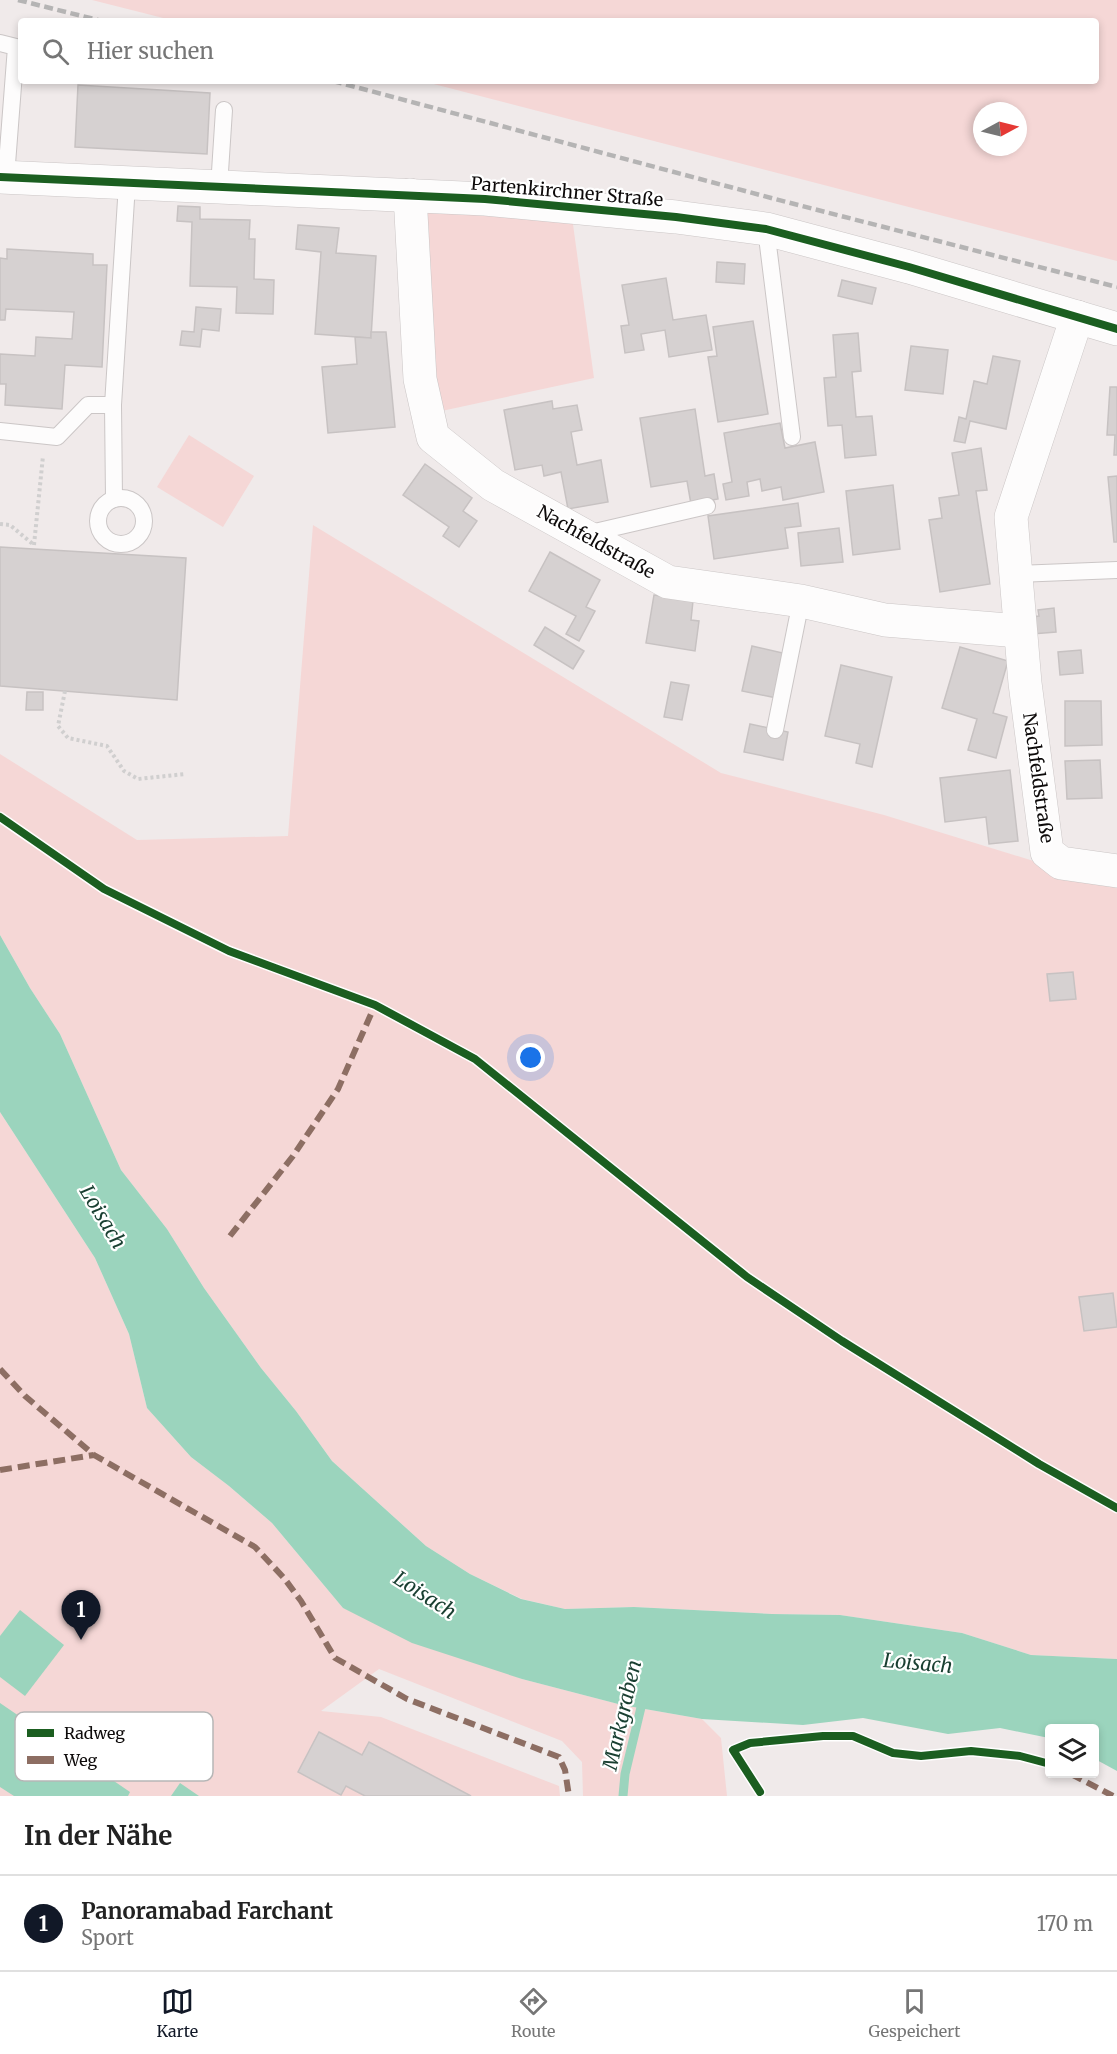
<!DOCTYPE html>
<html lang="de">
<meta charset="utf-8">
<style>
:root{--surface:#fff;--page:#f2f2f2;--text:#222;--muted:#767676;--line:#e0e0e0;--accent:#111827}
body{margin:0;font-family:Merriweather,serif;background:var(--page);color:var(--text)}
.controls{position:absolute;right:18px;bottom:18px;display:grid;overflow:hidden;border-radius:6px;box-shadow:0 3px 9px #0003}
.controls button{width:54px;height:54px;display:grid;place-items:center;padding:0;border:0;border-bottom:2px solid var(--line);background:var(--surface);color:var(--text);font:30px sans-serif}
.compass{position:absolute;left:973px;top:102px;width:54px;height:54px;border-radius:50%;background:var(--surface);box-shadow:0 3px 9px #0003;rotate:83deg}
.you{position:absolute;left:531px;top:1058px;width:21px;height:21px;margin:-15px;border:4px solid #fff;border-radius:50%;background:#1a73e8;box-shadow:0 0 0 9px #1a73e833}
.badge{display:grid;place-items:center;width:39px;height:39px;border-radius:50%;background:var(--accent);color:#fff;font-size:20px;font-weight:700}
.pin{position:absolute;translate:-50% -50px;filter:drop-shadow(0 2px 3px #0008)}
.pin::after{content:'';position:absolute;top:32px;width:21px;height:18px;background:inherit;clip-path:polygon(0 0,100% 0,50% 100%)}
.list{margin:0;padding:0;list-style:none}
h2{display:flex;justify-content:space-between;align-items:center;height:78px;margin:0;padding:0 24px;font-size:26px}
h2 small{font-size:20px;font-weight:400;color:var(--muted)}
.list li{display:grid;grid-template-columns:39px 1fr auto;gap:18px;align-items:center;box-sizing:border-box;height:96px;padding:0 24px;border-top:2px solid var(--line)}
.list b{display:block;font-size:22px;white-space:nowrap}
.list p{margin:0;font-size:20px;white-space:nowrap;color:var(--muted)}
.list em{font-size:20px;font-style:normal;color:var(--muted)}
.icon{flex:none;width:33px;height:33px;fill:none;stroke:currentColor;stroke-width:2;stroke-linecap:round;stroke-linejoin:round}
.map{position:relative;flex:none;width:1117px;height:1796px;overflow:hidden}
.search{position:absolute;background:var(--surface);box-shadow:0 3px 9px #0003;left:18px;right:18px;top:18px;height:66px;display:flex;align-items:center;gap:15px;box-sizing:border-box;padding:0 21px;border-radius:6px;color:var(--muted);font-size:22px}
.sheet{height:174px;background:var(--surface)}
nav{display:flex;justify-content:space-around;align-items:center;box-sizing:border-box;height:84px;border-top:2px solid var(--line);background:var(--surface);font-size:16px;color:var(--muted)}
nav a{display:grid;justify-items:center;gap:3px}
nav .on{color:var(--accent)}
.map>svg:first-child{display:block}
.green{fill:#f5d7d6;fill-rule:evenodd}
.water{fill:#9bd4bd}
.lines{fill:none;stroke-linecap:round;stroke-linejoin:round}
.stream{stroke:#9bd4bd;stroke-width:9}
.building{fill:#d6d1d1;stroke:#c7c2c2;stroke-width:1.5}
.lane-casing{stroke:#cbc6c6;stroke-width:18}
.street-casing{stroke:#cbc6c6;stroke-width:34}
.path{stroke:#d0cfcf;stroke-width:4;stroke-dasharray:3 3;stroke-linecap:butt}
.lane{stroke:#fdfcfc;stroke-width:16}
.street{stroke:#fdfcfc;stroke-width:33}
.rail{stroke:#b5b4b4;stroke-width:4.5;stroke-dasharray:9 4.5;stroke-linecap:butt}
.quiet{stroke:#8d6e63;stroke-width:6;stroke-dasharray:12 6;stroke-linecap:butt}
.cycleway-casing{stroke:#fff;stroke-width:11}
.cycleway{stroke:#1b5e20;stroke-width:8}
.labels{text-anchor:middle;stroke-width:4.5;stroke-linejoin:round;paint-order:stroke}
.street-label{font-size:18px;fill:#0d0a0a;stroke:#fff}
.water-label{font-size:20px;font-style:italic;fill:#193f31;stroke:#fff}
.key{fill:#fff;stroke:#b6b6b6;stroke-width:1.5}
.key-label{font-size:16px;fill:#0d0a0a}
</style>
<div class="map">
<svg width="1117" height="1796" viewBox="0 0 1117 1796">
<rect width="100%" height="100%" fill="#f0eaea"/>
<!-- green -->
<g class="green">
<path d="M92,0H1117V261L422,81H1096V21H175ZM982,111H1018V147H982Z"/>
<polygon points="418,212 572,217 594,378 437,412"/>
<polygon points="189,435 254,476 223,527 157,487"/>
<polygon points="313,525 721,773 884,815 1040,863 1117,882 1117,1659 1031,1655 962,1633 840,1615 772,1614 634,1607 565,1609 522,1599 470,1574 426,1546 332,1461 296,1411 261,1368 204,1288 167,1229 121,1170 60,1034 30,988 0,935 0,754 137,840 288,836"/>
<polygon points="0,1112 95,1258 129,1334 147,1408 191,1457 229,1486 272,1523 343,1608 522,1679 622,1705 702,1719 721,1738 727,1796 583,1796 582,1762 562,1741 379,1669 321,1711 381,1717 559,1786 560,1796 0,1796"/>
</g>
<!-- water -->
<g class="water">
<polygon points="0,935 30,988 60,1034 121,1170 167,1229 204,1288 261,1368 296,1411 332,1461 426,1546 470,1574 521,1599 565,1609 634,1607 772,1614 840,1615 962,1633 1031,1655 1117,1659 1117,1771 1095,1759 1094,1728 1050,1728 1049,1738 1000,1728 948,1734 863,1718 803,1725 702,1719 622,1705 522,1679 412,1643 343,1608 272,1523 229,1486 191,1457 147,1408 129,1334 95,1258 0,1112"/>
<polygon points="20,1610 64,1645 25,1696 0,1677 0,1636"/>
<polygon points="0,1703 130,1792 128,1796 14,1796 0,1787"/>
<polygon points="180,1783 199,1796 171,1796"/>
</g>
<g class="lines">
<!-- stream -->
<polyline class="stream" points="623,1796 625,1774 643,1699"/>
</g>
<!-- building -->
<g class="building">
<polygon points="78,85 210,93 207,154 75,147"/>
<polygon points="178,206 200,207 200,219 250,220 249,239 255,239 254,279 274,280 273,314 236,313 237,287 190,286 192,222 177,221"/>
<polygon points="298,225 339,228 336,253 376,256 371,338 315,334 321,252 296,249"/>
<polygon points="7,249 93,254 93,265 107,265 102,367 65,365 62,409 5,405 6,384 0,384 0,354 35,356 36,337 72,339 74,312 6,309 5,320 0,320 0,258 7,259"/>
<polygon points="717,262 745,264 744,284 716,282"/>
<polygon points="666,278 673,320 706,315 712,350 669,357 665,330 641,334 644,350 625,353 621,326 629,325 622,285"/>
<polygon points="842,280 876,288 872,304 838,296"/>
<polygon points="196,307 221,309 219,331 202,329 200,347 180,345 182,331 194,332"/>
<polygon points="753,321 768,414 718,422 708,357 717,356 713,327"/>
<polygon points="371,332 386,332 395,427 328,433 322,367 357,364 355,337 371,338"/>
<polygon points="858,333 861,371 852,372 856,417 872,416 876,455 845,458 842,425 828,426 824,378 836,377 833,335"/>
<polygon points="911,346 948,350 943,394 905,390"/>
<polygon points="993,356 1020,361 1006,429 970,421 965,443 954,441 959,417 966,419 974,381 987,384"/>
<polygon points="1110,387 1117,387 1117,455 1114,455 1115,435 1107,435"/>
<polygon points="552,401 553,409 577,405 582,430 571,432 577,465 601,460 608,502 568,509 561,472 544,476 542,465 515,470 504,410"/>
<polygon points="695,409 705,476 714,474 718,499 691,504 687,481 651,487 640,418"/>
<polygon points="780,423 785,448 815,442 824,492 783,500 781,487 762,491 760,479 747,482 749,496 726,500 723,484 732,482 724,433"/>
<polygon points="981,448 987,490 976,491 990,584 940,592 929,520 942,518 939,498 959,495 952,453"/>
<polygon points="425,464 472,498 463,511 477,521 459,547 443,536 449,527 403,495"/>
<polygon points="1117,476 1117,542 1114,542 1108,477"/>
<polygon points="893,485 900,549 853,555 846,491"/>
<polygon points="798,503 801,526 785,528 788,548 714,559 708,516"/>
<polygon points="839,528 843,562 801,566 798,533"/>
<polygon points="0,547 186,558 177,700 0,686"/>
<polygon points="550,552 600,580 586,607 595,611 579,641 566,634 576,616 529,591"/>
<polygon points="654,595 693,601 691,620 699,621 695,651 646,643"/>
<polygon points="1054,608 1056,632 1032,634 1030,617 1039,616 1038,610"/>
<polygon points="545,627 584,651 573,669 534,645"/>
<polygon points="752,646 787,654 777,698 742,691"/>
<polygon points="960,647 1008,661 993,713 1007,717 996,758 968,750 977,719 942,708"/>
<polygon points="1081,650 1083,673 1060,675 1058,652"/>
<polygon points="841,665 892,677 872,767 856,763 860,744 825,736"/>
<polygon points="671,682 689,685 682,720 664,717"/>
<polygon points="27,692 43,692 43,710 26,710"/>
<polygon points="1065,701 1101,701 1102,745 1065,746"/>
<polygon points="750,724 788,732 783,760 744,752"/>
<polygon points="1100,760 1102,798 1067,799 1065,761"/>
<polygon points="1010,770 1018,841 989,844 986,817 945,822 940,778"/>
<polygon points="1073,972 1076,999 1050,1001 1047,974"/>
<polygon points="1113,1293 1117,1327 1084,1331 1079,1297"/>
<polygon points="319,1732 362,1755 369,1742 471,1796 365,1796 346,1786 341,1795 298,1772"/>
</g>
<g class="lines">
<defs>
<g id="lane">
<polyline points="0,43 16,47 6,177"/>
<polyline points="219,187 224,110"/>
<polyline points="766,229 792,437"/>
<polyline points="0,431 57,437 88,405 113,405"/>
<circle cx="121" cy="521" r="23"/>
<polyline points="114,499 113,405 127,184"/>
<polyline points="586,534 707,506"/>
<polyline points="1017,574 1117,570"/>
<polyline points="775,730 801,601"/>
</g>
<g id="street">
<polyline points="0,177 485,199 676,217 766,229 909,267 1117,329"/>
<polyline points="410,195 420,379 433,437 493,485 668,582 801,601 885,620 1020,631"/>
<polyline points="1077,317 1011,517 1025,683 1047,852 1061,863 1117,871"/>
</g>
</defs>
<!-- lane casing -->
<use href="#lane" class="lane-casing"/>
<!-- street casing -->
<use href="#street" class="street-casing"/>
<!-- path -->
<g class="path">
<polyline points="0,524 10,525 34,545"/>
<polyline points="34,545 43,456"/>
<polyline points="65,691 58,726 68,738 107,746 124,771 138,779 185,774"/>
</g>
<!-- lane -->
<use href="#lane" class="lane"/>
<!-- street -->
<use href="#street" class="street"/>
<!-- rail -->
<g class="rail">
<polyline points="18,0 102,21"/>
<polyline points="333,81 775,199 1117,287"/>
</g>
<!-- quiet -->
<g class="quiet">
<polyline points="230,1236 293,1156 338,1089 375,1005"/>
<polyline points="0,1369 25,1396 94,1455 255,1547 284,1578 301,1601 335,1658 407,1699 559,1757 565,1770 569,1796"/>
<polyline points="0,1470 94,1455"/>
<polyline points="1071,1774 1113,1796"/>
</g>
<defs>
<g id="cycleway">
<polyline points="0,177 485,199 676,217 766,229 909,267 1117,329"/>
<polyline points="0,817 104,889 229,951 375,1005 475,1059 747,1277 842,1341 1039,1464 1117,1508"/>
<polyline points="760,1792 733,1750 750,1743 823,1736 853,1736 893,1753 921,1756 971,1751 1020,1756 1050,1764"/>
</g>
</defs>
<!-- cycleway casing -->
<use href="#cycleway" class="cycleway-casing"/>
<!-- cycleway -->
<use href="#cycleway" class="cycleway"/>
</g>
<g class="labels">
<!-- street labels -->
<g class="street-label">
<text transform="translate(567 192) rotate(5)" y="6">Partenkirchner Straße</text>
<text transform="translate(596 542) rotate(29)" y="6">Nachfeldstraße</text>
<text transform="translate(1038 778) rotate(82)" y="6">Nachfeldstraße</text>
</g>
<!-- water labels -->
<g class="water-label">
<text transform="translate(103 1217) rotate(59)" y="7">Loisach</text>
<text transform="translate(425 1595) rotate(33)" y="7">Loisach</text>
<text transform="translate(918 1663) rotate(5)" y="7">Loisach</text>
<text transform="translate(622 1715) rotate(-77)" y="7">Markgraben</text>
</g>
</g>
<!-- legend -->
<rect x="15" y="1712" width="198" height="69" rx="9" class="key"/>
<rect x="27" y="1729" width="27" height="8" fill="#1b5e20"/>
<rect x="27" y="1756" width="27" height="8" fill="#8d6e63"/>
<g class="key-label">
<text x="64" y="1739">Radweg</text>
<text x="64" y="1766">Weg</text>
</g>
</svg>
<div class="controls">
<button><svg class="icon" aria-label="layers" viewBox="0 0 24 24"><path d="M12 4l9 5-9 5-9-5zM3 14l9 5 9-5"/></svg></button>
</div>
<svg class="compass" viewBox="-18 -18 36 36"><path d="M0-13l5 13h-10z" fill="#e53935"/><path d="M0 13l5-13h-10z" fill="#767676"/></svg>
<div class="you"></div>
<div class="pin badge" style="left:81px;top:1640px">1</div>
<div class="search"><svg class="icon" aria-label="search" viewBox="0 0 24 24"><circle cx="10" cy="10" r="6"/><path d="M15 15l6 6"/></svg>Hier suchen</div>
</div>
<section class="sheet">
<h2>In der Nähe<small></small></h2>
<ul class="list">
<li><span class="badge">1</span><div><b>Panoramabad Farchant</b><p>Sport</p></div><em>170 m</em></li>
</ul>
</section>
<nav>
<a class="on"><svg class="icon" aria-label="map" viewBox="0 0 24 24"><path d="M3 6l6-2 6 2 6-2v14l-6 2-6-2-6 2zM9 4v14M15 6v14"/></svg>Karte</a>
<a><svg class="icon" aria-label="directions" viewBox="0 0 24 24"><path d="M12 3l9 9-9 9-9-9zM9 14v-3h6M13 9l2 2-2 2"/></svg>Route</a>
<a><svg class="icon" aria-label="saved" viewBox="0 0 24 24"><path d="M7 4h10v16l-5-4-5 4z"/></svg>Gespeichert</a>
</nav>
